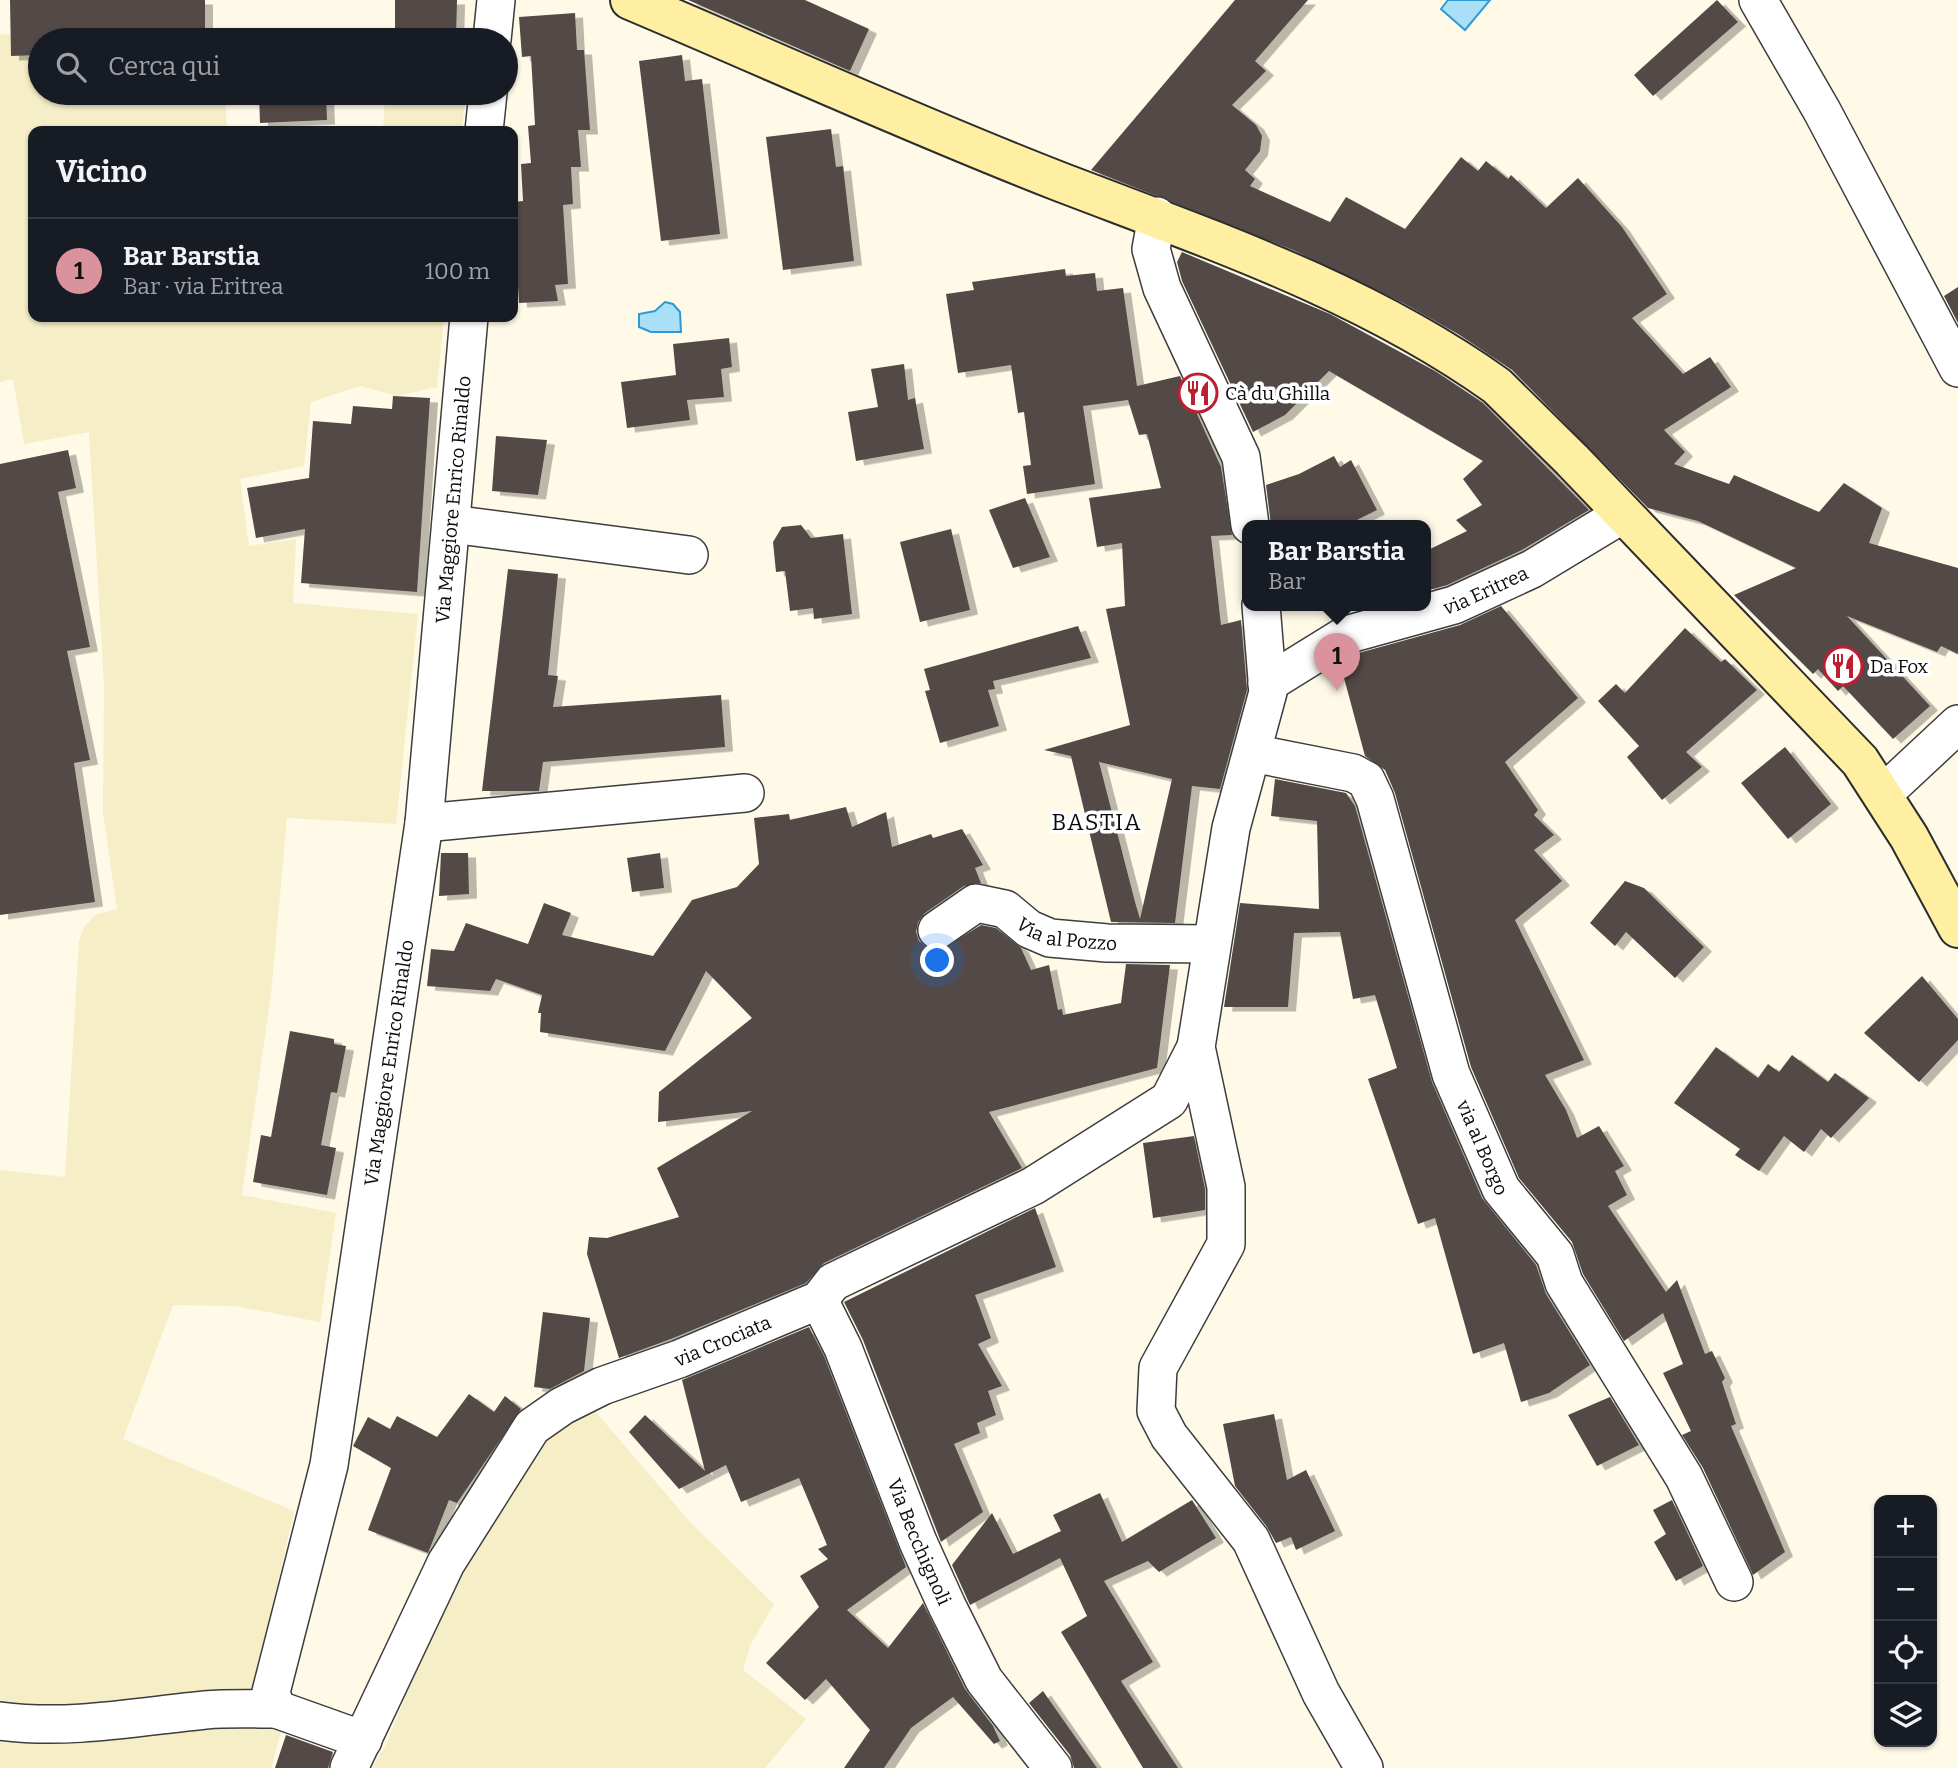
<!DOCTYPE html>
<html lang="it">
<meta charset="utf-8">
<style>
:root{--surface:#171b24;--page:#20242c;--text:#f1f3f6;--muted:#9ea1a6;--line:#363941;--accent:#da939d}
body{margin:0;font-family:Bitter,serif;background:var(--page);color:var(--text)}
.controls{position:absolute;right:21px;bottom:21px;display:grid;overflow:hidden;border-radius:14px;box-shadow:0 2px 5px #0004}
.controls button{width:63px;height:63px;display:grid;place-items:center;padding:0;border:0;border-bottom:2px solid var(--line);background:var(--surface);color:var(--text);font:35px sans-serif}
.you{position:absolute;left:938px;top:961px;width:24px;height:24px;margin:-18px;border:5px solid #fff;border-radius:50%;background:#1a73e8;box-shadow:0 0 0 10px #1a73e833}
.badge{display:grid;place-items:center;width:46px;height:46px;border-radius:50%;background:var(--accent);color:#111;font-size:23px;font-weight:700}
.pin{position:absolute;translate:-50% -58px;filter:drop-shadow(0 2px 4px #0008)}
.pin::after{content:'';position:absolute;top:37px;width:24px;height:21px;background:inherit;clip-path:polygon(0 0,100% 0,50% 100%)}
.popup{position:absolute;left:1242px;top:520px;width:189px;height:91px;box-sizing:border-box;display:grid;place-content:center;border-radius:14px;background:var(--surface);filter:drop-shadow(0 2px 5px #0005);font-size:23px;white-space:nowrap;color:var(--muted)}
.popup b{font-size:26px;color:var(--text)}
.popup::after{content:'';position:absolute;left:50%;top:100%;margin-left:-14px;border:14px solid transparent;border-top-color:var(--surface)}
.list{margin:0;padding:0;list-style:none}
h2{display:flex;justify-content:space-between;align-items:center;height:91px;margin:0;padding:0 28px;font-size:30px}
h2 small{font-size:23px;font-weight:400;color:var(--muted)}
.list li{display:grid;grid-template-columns:46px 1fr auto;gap:21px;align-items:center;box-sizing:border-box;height:105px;padding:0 28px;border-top:2px solid var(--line)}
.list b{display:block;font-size:26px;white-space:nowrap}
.list p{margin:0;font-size:23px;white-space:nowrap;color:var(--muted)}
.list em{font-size:23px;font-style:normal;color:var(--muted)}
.icon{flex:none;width:38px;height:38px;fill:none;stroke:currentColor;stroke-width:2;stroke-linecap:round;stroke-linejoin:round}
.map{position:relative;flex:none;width:1958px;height:1768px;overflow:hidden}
.search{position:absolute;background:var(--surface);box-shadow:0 2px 5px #0004;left:28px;top:28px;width:490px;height:77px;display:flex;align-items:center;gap:18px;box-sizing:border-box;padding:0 24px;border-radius:38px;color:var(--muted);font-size:26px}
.panel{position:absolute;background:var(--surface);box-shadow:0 2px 5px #0004;left:28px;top:126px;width:490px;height:196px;border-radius:14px}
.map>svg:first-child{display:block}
.farmland{fill:#f5eec7}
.water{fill:#a9e0f8;stroke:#2e9bd2;stroke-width:2}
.building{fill:#534a46;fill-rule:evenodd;filter:url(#shadow)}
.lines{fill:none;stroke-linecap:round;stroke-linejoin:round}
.minor-casing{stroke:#3d3d3d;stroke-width:40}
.secondary-casing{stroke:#2c2c2c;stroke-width:42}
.minor{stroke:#fff;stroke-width:37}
.secondary{stroke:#ffefa2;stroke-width:38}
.labels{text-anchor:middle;stroke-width:7;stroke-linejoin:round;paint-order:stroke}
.poi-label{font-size:19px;fill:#0a0a0a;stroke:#fff;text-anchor:start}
.street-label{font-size:19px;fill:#0a0a0a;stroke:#fff}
.quarter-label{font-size:23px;letter-spacing:2px;fill:#0a0a0a;stroke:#fff}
</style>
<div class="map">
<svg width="1958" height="1768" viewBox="0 0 1958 1768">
<defs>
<filter id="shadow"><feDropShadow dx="8" dy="4.5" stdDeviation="0" flood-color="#0004"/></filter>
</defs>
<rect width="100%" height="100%" fill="#fff9e7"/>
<!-- farmland -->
<g class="farmland">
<polygon points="0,34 11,35 12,56 40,55 40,93 225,93 227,131 33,131 33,317 444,317 437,387 397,396 360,386 311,402 304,466 240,479 249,546 296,539 293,603 418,614 396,824 287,818 271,994 242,1195 336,1213 320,1322 235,1306 173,1305 123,1439 294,1511 250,1705 0,1714 0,1170 65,1177 79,941 84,927 95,915 117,909 103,812 104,684 89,432 24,444 13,379 0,382"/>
<polygon points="385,95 465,101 462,131 383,131"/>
<polygon points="589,1404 691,1523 774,1604 750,1646 743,1670 806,1719 765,1768 372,1768 385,1746 422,1656 444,1592 524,1453"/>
<polygon points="246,1722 281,1731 271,1768 0,1768 0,1731"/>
</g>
<!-- water -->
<g class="water">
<polygon points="1448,0 1490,0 1465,30 1441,9"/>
<polygon points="665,302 673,304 680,312 681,332 651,332 639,327 639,314 655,311"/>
</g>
<!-- building -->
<g class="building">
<polygon points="10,0 205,0 205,40 40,40 40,55 11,56"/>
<polygon points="395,0 457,0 456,40 395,40"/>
<polygon points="688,0 805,0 869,29 850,71"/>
<polygon points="1235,0 1308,0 1255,61 1266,71 1232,105 1256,125 1262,136 1260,151 1245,170 1255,179 1250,186 1330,222 1346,197 1405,229 1461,157 1478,171 1486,161 1508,179 1511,175 1546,208 1578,178 1622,227 1667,294 1632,318 1683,374 1710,357 1731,387 1664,430 1685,452 1674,464 1729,484 1734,475 1819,512 1844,483 1882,508 1869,543 1958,568 1958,654 1941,646 1937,652 1847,616 1930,706 1893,739 1843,686 1838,691 1818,669 1813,674 1734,595 1796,568 1698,521 1648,508 1512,370 1458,334 1403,303 1293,250 1091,170"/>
<polygon points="1717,0 1738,22 1653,96 1634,75"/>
<polygon points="575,13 577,50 584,50 590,130 578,130 581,167 571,167 573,204 563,205 568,284 555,285 558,301 519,303 513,202 523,201 521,164 531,163 528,126 535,125 531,56 522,57 519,17"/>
<polygon points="682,55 685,81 702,79 720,234 661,241 639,61"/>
<polygon points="259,93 326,93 327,120 260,123"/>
<polygon points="831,129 836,167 843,166 854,261 783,270 766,137"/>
<polygon points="1182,252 1330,314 1435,371 1483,403 1589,510 1522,550 1447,585 1426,591 1426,551 1467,531 1456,520 1482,505 1463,479 1483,461 1329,371 1285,415 1253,432 1182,281 1177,262"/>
<path d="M1065,269L1066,276L1095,273L1097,291L1123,288L1137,386L1180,376L1221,467L1232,535L1211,536L1221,625L1241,620L1247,690L1220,789L1192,786L1175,923L1111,922L1071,756L1044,750L1130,725L1106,609L1125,606L1122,543L1097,547L1089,498L1161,488L1147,434L1139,435L1128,400L1083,406L1095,484L1027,494L1023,466L1031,465L1024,412L1018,413L1011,365L958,373L946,294L974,290L972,282ZM1099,762L1172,779L1140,919L1135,902Z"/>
<polygon points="1958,287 1958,323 1944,296"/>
<polygon points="729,338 732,367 721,369 724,397 687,400 690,420 627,428 621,382 676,375 673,344"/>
<polygon points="904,364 908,400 915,398 924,449 856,461 848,412 878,407 871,369"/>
<polygon points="393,396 430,398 417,592 301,583 305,529 256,538 247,488 309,478 313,421 351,424 353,406 392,409"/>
<polygon points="496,436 547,440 538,495 492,491"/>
<polygon points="68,450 76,488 58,492 90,647 67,651 90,760 74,763 95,902 0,915 0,464"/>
<polygon points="1334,456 1340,467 1351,460 1377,510 1347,525 1271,525 1266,485 1299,474"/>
<polygon points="1025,498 1050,557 1013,568 989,510"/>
<polygon points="801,525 811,538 843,534 852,614 814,619 813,608 790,611 785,571 776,572 773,542 782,527"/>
<polygon points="951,529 970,610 920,622 900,542"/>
<polygon points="508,569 558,574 548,675 558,676 553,707 721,695 725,747 543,762 539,791 482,791"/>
<polygon points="1501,606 1578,698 1505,762 1538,810 1534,815 1554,835 1534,850 1562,881 1515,920 1584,1060 1545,1075 1566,1110 1577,1138 1599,1126 1624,1166 1615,1171 1627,1195 1608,1206 1666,1292 1677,1280 1705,1354 1712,1351 1725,1378 1722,1382 1736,1424 1731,1426 1785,1552 1753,1575 1703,1468 1682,1435 1691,1431 1663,1373 1683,1364 1663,1313 1624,1341 1583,1274 1572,1242 1519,1178 1471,1067 1395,793 1385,770 1365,756 1340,663 1355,654 1460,625"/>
<polygon points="1078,626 1091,658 993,681 995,689 988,690 999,726 940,743 925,691 930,690 924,669"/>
<polygon points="1685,628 1721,662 1725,659 1757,690 1686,752 1702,767 1662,800 1627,757 1639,746 1598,701 1616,684 1625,693"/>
<polygon points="1785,747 1831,804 1788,839 1741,783"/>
<polygon points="1275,779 1346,793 1355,806 1432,1082 1482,1198 1536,1265 1546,1294 1590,1365 1549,1393 1521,1402 1504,1343 1473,1354 1435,1218 1418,1224 1368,1079 1397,1068 1375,995 1353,999 1340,932 1294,933 1288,1007 1224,1007 1240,903 1319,909 1317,821 1271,816"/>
<polygon points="846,807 852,827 886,812 892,847 931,834 933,838 962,829 983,865 975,868 981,883 964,886 925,913 918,922 916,932 919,941 929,949 939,951 981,925 996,928 1021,948 1031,970 1049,965 1058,1010 1062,1009 1063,1015 1121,1003 1126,964 1170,965 1157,1068 989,1112 1022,1168 824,1263 806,1283 671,1339 619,1358 587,1254 589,1237 607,1238 679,1217 657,1168 752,1111 658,1122 659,1092 752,1018 706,971 665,1051 540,1032 541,1013 538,1013 542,995 496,979 490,991 427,986 431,949 454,951 466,923 528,944 544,903 571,913 562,935 653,956 692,900 737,887 759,864 754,818 789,814 790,820"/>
<polygon points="441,853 468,853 469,894 439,896"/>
<polygon points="660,853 664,888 632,892 627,858"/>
<polygon points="1625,881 1644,888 1704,947 1675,978 1626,932 1615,946 1590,923"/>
<polygon points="1922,976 1958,1019 1958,1040 1919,1082 1864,1033"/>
<polygon points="290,1031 334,1039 334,1044 346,1046 337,1093 331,1092 321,1145 336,1148 327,1195 253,1182 261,1135 271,1137"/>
<polygon points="1716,1047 1758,1078 1768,1064 1779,1072 1792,1055 1828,1082 1835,1073 1869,1098 1831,1138 1821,1129 1804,1152 1784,1136 1759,1171 1735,1155 1740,1149 1674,1103"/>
<polygon points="1194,1136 1205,1189 1205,1210 1153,1218 1143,1143"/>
<polygon points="1035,1208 1056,1267 975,1295 991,1338 978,1344 1002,1386 988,1391 996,1415 977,1423 980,1433 954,1444 983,1512 941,1542 863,1340 844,1302"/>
<polygon points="543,1312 590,1318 584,1371 550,1389 534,1387"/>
<polygon points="809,1327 824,1356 906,1567 847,1610 888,1648 923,1603 965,1689 993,1726 1000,1741 994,1744 953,1697 911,1728 884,1768 844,1768 870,1730 826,1679 805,1700 766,1663 819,1607 800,1576 828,1559 818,1549 827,1545 799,1478 741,1502 726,1465 679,1489 629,1432 645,1415 705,1471 682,1380"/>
<polygon points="469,1394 494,1412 505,1396 521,1409 457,1503 449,1500 428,1553 368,1530 391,1468 353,1446 368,1417 390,1429 397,1416 437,1437"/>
<polygon points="1610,1397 1639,1445 1597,1466 1568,1415"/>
<polygon points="1274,1414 1287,1480 1306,1470 1335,1531 1296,1550 1291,1537 1276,1543 1267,1527 1235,1486 1223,1424"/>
<polygon points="1100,1493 1122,1542 1192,1500 1216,1538 1159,1572 1148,1561 1104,1581 1153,1662 1121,1681 1178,1768 1143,1768 1061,1632 1087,1616 1060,1558 970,1605 952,1565 992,1513 1013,1554 1061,1531 1053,1515"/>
<polygon points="1672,1500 1703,1566 1676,1581 1654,1542 1666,1534 1653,1510"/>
<polygon points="1043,1691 1097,1768 1074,1768 1070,1755 1029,1703"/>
<polygon points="286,1735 333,1752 328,1768 275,1768"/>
</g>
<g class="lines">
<defs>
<g id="minor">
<polyline points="1758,0 1822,111 1958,368"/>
<polyline points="492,40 496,0"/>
<polyline points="484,131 488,93"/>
<polyline points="1157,216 1151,249 1162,288 1241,457 1250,525"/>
<polyline points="451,524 689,555"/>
<polyline points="1261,605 1268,692 1231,828 1196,1047 1226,1187 1226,1244 1158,1368 1156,1411 1169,1436 1251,1540 1321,1693 1364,1768"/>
<path id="s1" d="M1267,684L1346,635L1454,605L1532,569L1623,514"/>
<path id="s2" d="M1252,753L1353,773L1366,780L1375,799L1451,1074L1501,1189L1555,1255L1564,1283L1684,1477L1734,1582"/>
<polyline points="1883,794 1958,724"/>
<polyline points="424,823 745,793"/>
<path id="s3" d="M937,930L976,903L1005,909L1029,929L1050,938L1107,943L1211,944"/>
<path id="s4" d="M819,1300L843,1348L918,1542L947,1606L984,1680L1053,1768"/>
<path d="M0,1721C70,1730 136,1717 205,1710C229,1708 253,1709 276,1709"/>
<path id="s5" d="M363,1740L276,1709L271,1692L329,1465L424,823L469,317"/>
<path id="s6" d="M349,1768L446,1563L532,1427L562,1406L602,1386L679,1359L819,1300L833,1282L1033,1186L1169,1100L1196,1047"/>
</g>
<path id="secondary" d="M630,0C772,60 914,125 1058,181C1209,239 1364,291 1497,386L1572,460L1860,761L1909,837L1958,928"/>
</defs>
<!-- minor casing -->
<use href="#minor" class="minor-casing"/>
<!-- secondary casing -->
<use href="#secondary" class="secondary-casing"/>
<!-- minor -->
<use href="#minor" class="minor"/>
<!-- secondary -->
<use href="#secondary" class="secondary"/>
</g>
<!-- icons -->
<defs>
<symbol id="restaurant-ring" viewBox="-11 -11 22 22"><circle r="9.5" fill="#fff" stroke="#bd1e30" stroke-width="1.5"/><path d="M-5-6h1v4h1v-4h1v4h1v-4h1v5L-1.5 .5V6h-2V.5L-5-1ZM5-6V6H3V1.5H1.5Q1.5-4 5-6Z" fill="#bd1e30"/></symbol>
</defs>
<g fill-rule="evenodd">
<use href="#restaurant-ring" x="1176" y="371" width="44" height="44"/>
<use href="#restaurant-ring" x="1821" y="644" width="44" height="44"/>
</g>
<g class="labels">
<!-- poi labels -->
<g class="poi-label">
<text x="1225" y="400">Cà du Ghilla</text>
<text x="1870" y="673">Da Fox</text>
</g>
<!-- street labels -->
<g class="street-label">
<text dy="7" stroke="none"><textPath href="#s5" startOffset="1318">Via Maggiore Enrico Rinaldo</textPath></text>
<text dy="7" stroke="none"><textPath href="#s1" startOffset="240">via Eritrea</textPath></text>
<text dy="7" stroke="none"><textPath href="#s3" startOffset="147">Via al Pozzo</textPath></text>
<text dy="7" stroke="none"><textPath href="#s5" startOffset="751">Via Maggiore Enrico Rinaldo</textPath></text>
<text dy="7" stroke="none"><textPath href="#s2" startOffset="504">via al Borgo</textPath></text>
<text dy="7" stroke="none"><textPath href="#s6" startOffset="598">via Crociata</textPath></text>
<text dy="7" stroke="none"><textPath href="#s4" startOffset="262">Via Becchignoli</textPath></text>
</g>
<!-- quarter labels -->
<g class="quarter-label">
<text x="1097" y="830">BASTIA</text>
</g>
</g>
</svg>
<div class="controls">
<button>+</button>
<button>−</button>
<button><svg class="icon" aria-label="locate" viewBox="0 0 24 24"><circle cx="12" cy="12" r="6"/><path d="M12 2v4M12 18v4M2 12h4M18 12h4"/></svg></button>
<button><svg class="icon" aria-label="layers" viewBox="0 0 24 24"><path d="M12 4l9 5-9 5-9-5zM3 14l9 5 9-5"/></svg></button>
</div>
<div class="you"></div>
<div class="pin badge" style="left:1337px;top:691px">1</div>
<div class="popup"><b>Bar Barstia</b>Bar</div>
<div class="search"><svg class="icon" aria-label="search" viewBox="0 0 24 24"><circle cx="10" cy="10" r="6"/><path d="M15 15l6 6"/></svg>Cerca qui</div>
<section class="panel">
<h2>Vicino<small></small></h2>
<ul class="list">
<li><span class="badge">1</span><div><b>Bar Barstia</b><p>Bar · via Eritrea</p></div><em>100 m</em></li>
</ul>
</section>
</div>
